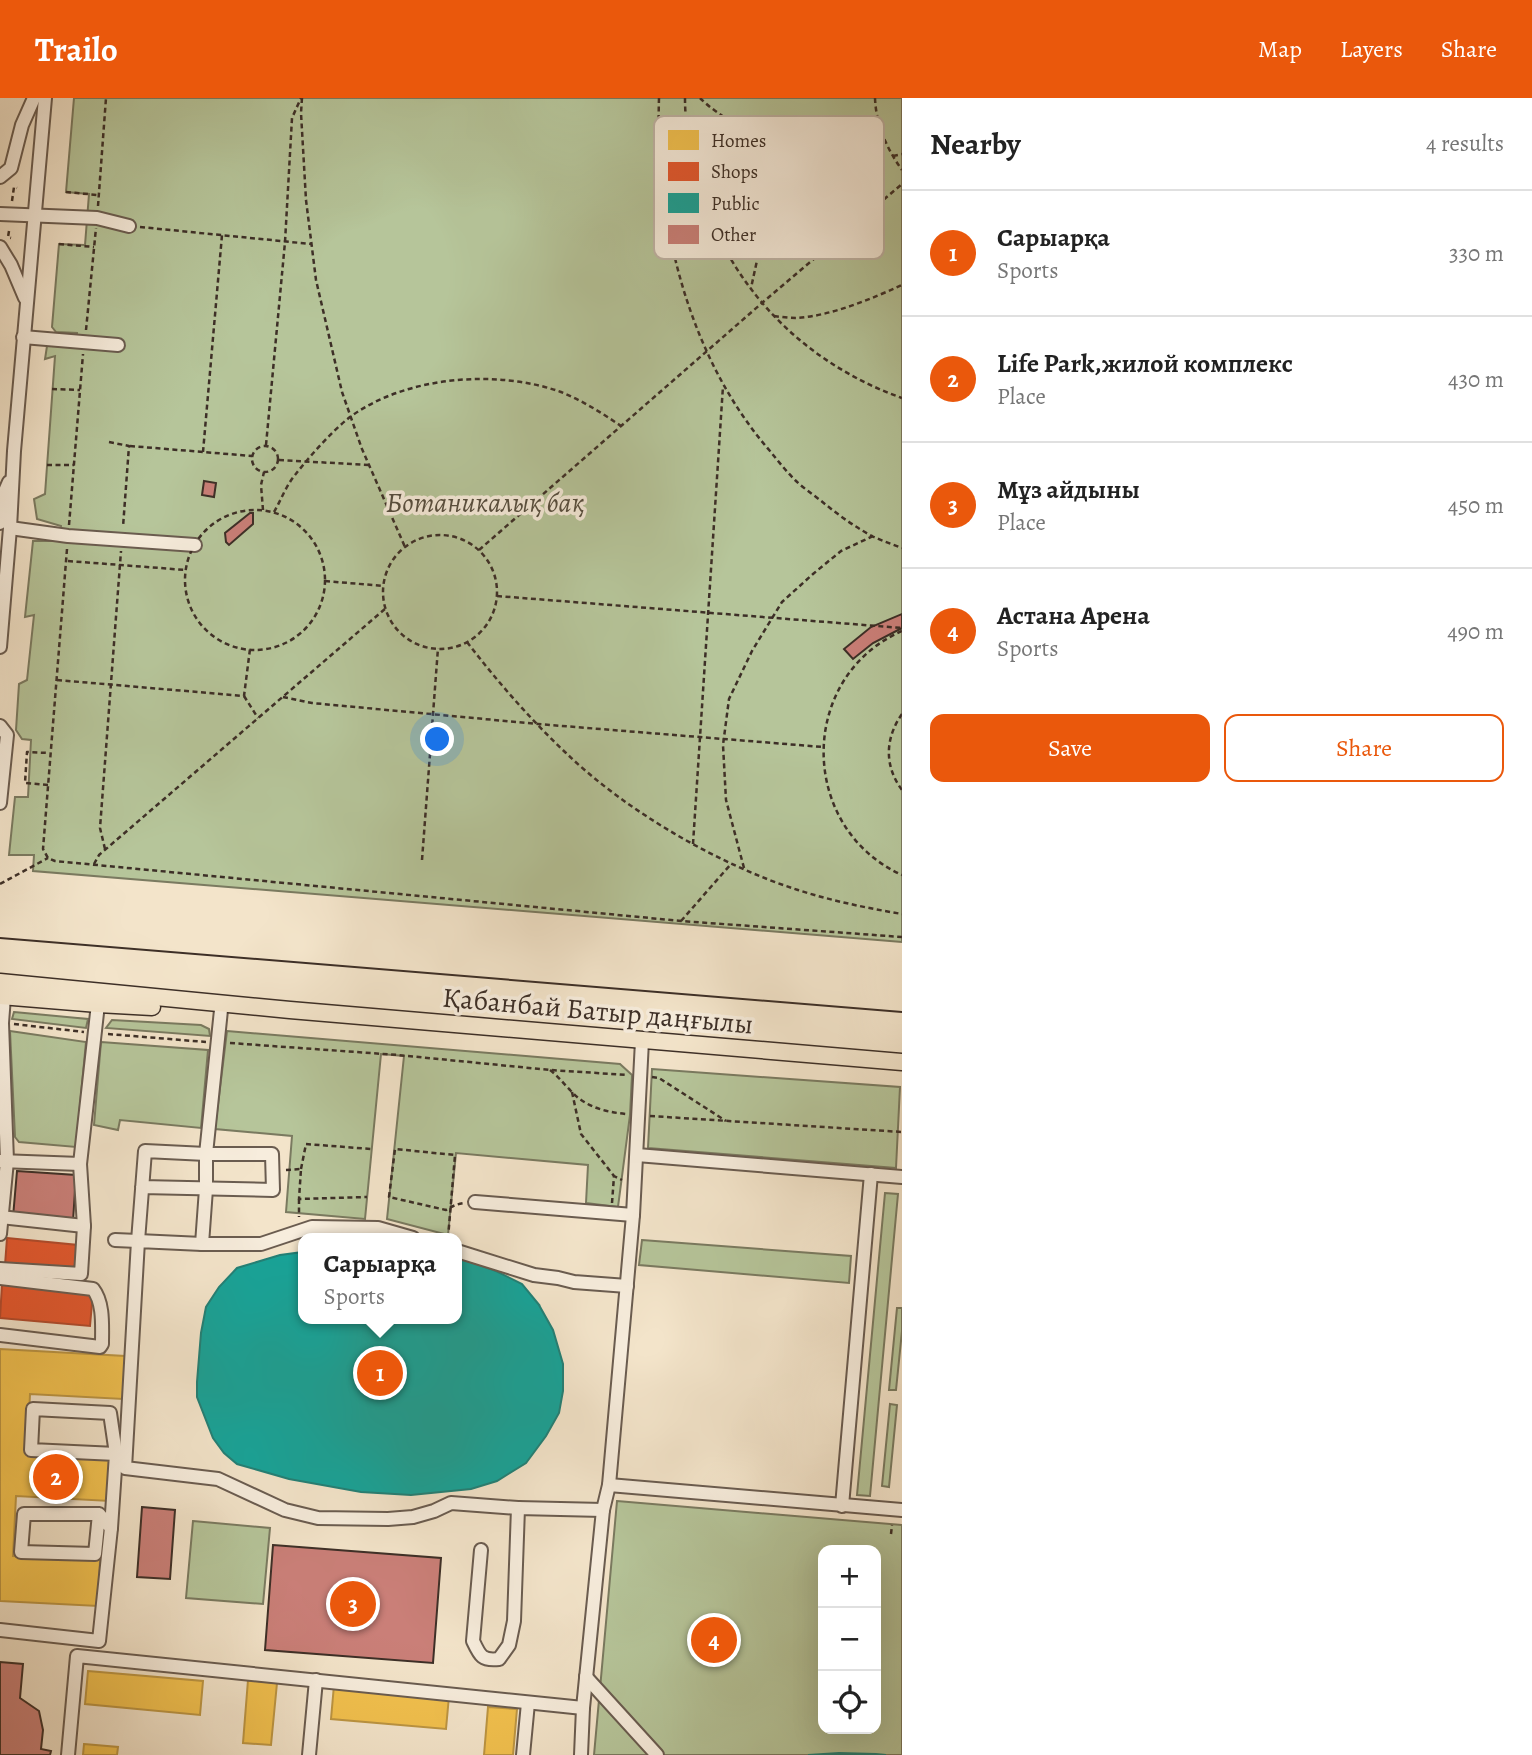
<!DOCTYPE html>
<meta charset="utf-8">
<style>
:root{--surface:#fff;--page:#f2f2f2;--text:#222;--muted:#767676;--line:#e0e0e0;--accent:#ea580c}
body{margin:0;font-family:Alegreya,serif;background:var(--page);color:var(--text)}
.controls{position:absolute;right:21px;bottom:21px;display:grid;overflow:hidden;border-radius:14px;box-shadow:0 7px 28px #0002}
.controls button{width:63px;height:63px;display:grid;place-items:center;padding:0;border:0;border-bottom:2px solid var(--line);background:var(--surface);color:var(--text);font:35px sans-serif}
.you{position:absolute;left:438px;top:642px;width:24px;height:24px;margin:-18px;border:5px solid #fff;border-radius:50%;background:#1a73e8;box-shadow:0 0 0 10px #1a73e833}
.badge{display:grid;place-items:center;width:46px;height:46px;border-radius:50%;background:var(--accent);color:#fff;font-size:23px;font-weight:700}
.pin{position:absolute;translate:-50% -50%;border:4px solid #fff;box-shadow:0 2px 7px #0006}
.popup{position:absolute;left:298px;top:1135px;width:164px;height:91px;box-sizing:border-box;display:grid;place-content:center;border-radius:14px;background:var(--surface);filter:drop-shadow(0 2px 5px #0005);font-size:23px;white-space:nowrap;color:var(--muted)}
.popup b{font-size:26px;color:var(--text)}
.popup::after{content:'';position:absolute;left:50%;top:100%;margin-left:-14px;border:14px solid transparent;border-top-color:var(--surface)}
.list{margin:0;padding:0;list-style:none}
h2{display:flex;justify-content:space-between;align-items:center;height:91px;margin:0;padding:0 28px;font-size:30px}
h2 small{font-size:23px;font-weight:400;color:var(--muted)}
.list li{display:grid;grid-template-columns:46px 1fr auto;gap:21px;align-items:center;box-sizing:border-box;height:126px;padding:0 28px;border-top:2px solid var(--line)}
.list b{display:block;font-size:26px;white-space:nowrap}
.list p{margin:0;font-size:23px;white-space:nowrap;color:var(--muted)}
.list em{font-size:23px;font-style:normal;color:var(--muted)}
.actions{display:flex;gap:14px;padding:21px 28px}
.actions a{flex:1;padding:16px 0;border:2px solid var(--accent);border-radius:14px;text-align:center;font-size:24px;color:var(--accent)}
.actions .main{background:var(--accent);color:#fff}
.icon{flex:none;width:38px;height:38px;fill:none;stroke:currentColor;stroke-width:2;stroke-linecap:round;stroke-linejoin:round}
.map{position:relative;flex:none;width:902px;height:1657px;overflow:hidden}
header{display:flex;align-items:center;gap:42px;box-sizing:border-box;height:98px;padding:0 35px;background:var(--accent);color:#fff}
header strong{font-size:33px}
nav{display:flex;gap:38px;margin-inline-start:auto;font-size:24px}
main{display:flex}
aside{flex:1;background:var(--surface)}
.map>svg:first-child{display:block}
.green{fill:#b6c59a;stroke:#7a7a60;stroke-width:2;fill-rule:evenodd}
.homes{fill:#f2c14e;stroke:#bc9542;stroke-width:2}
.shops{fill:#e4572e;stroke:#b24b2c;stroke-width:2}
.public{fill:#17a398;stroke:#228076;stroke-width:2}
.building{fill:#ca7f78;stroke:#3d2f27;stroke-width:2}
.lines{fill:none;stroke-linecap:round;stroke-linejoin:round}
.minor-casing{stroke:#6a5c50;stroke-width:16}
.major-casing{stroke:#3d2f27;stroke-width:19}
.path{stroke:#3d2f27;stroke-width:2.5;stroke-dasharray:5 3.5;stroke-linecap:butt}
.minor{stroke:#f7eddd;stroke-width:12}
.major{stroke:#f3e4ca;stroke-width:16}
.tram{stroke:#3d2f27;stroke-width:2}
.labels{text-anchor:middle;stroke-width:7;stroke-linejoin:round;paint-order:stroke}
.park-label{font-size:28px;font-style:italic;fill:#554d3e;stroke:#f7eddd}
.street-label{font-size:28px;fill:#3d2f27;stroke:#f7eddd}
.key{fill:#f7eddd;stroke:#bfb4a6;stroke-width:2}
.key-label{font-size:19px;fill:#3d2f27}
</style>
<header>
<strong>Trailo</strong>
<nav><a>Map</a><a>Layers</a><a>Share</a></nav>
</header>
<main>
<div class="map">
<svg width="902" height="1657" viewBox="0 0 902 1657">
<rect width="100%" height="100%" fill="#f3e4ca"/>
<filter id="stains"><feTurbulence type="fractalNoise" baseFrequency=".00286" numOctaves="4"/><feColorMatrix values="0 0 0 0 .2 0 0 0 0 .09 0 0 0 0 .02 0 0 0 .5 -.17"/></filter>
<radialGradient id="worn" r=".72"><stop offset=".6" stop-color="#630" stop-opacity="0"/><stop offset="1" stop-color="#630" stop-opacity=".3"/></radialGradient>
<!-- green -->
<g class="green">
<polygon points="74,0 902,0 902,844 33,773 34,757 9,757 15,699 28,699 31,642 22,641 16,632 19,586 27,582 34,517 25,519 33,443 60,443 61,428 37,421 34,401 45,396 55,258 45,261 47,248 76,248 77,235 56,234 52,229 59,146 85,147 89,96 66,94"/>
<polygon points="14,914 88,921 86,930 12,921"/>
<polygon points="112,922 201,927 209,931 210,938 106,930"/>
<polygon points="10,933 86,944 76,1049 19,1044 15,1039"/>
<polygon points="227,933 620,966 632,977 630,1017 618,1109 586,1105 588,1067 456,1055 448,1137 387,1121 404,958 381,956 365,1121 286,1114 292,1038 215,1031"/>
<polygon points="101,944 208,952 201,1030 120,1022 118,1032 94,1027"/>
<polygon points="652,971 900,989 896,1070 648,1050"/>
<polygon points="885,1095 898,1096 870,1398 857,1397"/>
<polygon points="642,1142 851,1158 849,1185 639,1167"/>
<polygon points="897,1210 902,1210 902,1233 896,1292 889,1292"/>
<polygon points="890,1306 897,1307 889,1389 882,1388"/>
<path d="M617,1403L902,1427V1657H594ZM823,1452H876V1631H823Z"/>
<polygon points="193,1423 270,1430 263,1506 186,1500"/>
</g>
<!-- homes -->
<g class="homes">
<polygon points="0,1251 125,1258 123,1301 30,1296 27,1356 112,1360 110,1403 16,1398 13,1458 100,1462 98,1508 0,1503"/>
<polygon points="88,1573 203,1583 200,1617 85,1606"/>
<polygon points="248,1582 277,1585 271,1647 243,1645"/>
<polygon points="334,1587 449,1598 446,1631 331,1621"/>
<polygon points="488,1609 517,1611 513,1657 484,1657"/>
<polygon points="84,1646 118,1649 117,1657 83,1657"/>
</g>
<!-- shops -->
<g class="shops">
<polygon points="7,1140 78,1147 76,1174 5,1167"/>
<polygon points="2,1186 93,1194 90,1228 0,1220"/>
</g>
<!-- public -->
<g class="public">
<polygon points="303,1154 303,1221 457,1221 457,1159 496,1173 522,1186 540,1208 539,1207 553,1232 563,1266 563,1293 559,1315 546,1338 526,1365 497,1383 471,1391 411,1397 361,1394 289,1381 237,1366 224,1355 213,1340 197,1299 197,1284 201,1235 206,1209 219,1189 237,1170 280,1157"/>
<polygon points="839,1655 876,1656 886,1657 808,1657"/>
</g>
<!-- building -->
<g class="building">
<polygon points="204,383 216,385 214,399 202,397"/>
<polygon points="250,415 253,415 253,426 229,447 226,444 225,435"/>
<polygon points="902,516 902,530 873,545 853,561 844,551 871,529"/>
<polygon points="17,1073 76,1077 73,1123 13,1119"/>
<polygon points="142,1409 175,1412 170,1481 137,1479"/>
<polygon points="273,1447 441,1460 433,1565 265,1552"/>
<polygon points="0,1564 23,1566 20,1600 39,1613 43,1632 41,1651 51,1653 50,1657 0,1657"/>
</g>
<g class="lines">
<defs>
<g id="minor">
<polyline points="0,79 11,70 22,27 34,0"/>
<polyline points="0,116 97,120 129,128"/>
<polyline points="0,149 11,167 25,200"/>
<polyline points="23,239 118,247"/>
<polyline points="0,425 2,400 9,384"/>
<polyline points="10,430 68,438 195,447"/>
<polyline points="0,549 10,430 14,353 45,0"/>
<polyline points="0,628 7,637 0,705"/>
<polyline points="221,912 206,1056 206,1091 202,1146 138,1143 125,1370 218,1381 285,1412 318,1420 388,1421 413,1419 434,1413 451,1405 518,1410"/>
<polyline points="637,1057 902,1079"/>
<polyline points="0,1063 80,1066 98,906"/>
<polyline points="475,1104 633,1117"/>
<polyline points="0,1119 84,1128"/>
<polyline points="0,1136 7,1063 2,925 4,899"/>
<polyline points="115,1142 138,1143 145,1053 206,1056 272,1056 273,1092 142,1089"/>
<polyline points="202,1146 261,1146 312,1129 378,1130 413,1140"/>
<polyline points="457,1153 534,1177 558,1180 574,1184 627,1188"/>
<polyline points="0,1171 81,1176 84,1128 80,1066"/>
<path d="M0,1180L93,1191C104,1205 102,1228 102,1246L100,1249L0,1237"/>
<polyline points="609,1387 902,1412"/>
<polyline points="842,1408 871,1076"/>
<polyline points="99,1416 95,1456 21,1454 24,1416 99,1416 111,1430"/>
<path d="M481,1452L473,1543C480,1558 482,1563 499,1561L509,1547L514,1523L518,1410L603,1412"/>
<polyline points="0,1532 99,1543 111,1430 116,1356 110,1315 33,1311 31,1352 116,1356"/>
<polyline points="586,1579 657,1657"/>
<polyline points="68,1657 77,1558 583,1610"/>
<polyline points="309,1657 316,1582"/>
<polyline points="523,1657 528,1605"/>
<polyline points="581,1657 583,1610 603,1412 609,1387 633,1117 642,943"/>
</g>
<g id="major">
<polyline points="0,884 290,912 902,964"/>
<polyline points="0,898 98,906 152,909"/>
</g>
</defs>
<!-- minor casing -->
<use href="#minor" class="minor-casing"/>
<!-- major casing -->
<use href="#major" class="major-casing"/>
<!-- path -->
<g class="path">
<polyline points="302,0 301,15 306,102 316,182 342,294 362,351 405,449"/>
<path d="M659,0C655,123 688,259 770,353C778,363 786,373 795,382C802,389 811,395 820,402C836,415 853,428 872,438C882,443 892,446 902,450"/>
<path d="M685,0C685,25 689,50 695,74C722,181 798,263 902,300"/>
<path d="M700,0C728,28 775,44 812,61L773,123L758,158L751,190"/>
<path d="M875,0C876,27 887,51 902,72"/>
<polyline points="893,58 902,56"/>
<polyline points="66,94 97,97"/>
<polyline points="12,103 14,89 17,90"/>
<polyline points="98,108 106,0"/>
<polyline points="140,129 311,146"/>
<polyline points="9,133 8,139 11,140"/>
<polyline points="59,146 94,149"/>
<path d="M774,218C781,219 789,220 796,220C831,218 871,201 902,187"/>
<polyline points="86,232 96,130"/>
<polyline points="52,291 80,292"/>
<polyline points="109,344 129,348 123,429"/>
<polyline points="266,347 285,144 292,20 301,0"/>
<circle cx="265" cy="361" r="13"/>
<polyline points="130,348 252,358"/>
<polyline points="203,354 222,137"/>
<polyline points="279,362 369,367"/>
<polyline points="47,367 74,367"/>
<polyline points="263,412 261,387 264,374"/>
<circle cx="255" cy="482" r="70"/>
<path d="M274,414C281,402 286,388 295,377C310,358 331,334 350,319C406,278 497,271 561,294C583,303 602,315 621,328"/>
<polyline points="69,427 83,256"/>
<circle cx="440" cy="494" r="57"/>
<polyline points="67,451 43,751 48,760 55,763 681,823 902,839"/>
<polyline points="479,452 762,205 902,86"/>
<polyline points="68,463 186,472"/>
<polyline points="325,483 384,488"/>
<polyline points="497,498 902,530"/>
<path d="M902,533C797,579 798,730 902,777"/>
<path d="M467,544C497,583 530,621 566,655C626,713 719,767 798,792C832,803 867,810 902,816"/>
<polyline points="57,582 244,598 250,551"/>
<polyline points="244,598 258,620"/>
<polyline points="283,599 312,605 538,626 823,649"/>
<path d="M902,616C885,640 884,668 902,692"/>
<polyline points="48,687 25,685 27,654 49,655"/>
<polyline points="693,746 723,288"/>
<polyline points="105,751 100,730 121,453"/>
<polyline points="422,762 438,550"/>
<polyline points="94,766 99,757 386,510"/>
<polyline points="744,770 726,702 723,647 729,601 752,553 782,504 813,476 841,453 873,438"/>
<polyline points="0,786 48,760"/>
<polyline points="681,823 731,766"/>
<polyline points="14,926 84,934"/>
<polyline points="108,936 206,944"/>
<polyline points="230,945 398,957 550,972 628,977"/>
<path d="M550,972C558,978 563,985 570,992C585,1009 605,1014 626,1016"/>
<polyline points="652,979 659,980 726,1023"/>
<polyline points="572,994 581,1036 614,1078"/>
<polyline points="650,1018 902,1034"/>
<polyline points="301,1071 306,1046 371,1051"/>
<polyline points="286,1072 301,1071 299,1101 367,1099"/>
<polyline points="299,1101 299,1119"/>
<polyline points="612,1105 614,1078 622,1082"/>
<path d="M448,1140L455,1057L395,1051L389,1099L446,1112C452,1108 457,1106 465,1105"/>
<polyline points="891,1436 892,1427"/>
</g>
<!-- minor -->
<use href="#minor" class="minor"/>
<!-- major -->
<use href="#major" class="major"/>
<!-- tram -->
<polyline class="tram" points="0,840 902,914"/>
</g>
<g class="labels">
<!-- park labels -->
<g class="park-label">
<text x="485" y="414">Ботаникалық бақ</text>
</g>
<!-- street labels -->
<g class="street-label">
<text transform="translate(598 912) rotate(5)" y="10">Қабанбай Батыр даңғылы</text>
</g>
</g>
<!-- legend -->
<rect x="654" y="18" width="230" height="143" rx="10" class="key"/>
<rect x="668" y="32" width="31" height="20" fill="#f2c14e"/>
<rect x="668" y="64" width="31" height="19" fill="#e4572e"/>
<rect x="668" y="95" width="31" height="20" fill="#17a398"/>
<rect x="668" y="127" width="31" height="19" fill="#ca7f78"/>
<g class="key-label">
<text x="711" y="49">Homes</text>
<text x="711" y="80">Shops</text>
<text x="711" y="112">Public</text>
<text x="711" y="143">Other</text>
</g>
<rect width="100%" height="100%" filter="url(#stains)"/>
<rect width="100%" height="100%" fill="url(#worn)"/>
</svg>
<div class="controls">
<button>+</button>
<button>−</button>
<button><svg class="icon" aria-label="locate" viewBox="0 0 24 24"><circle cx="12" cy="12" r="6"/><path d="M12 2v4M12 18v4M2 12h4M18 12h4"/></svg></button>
</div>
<div class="you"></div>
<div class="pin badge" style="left:380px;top:1275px">1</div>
<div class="popup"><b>Сарыарқа</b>Sports</div>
<div class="pin badge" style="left:56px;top:1379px">2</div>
<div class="pin badge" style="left:353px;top:1506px">3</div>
<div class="pin badge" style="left:714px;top:1542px">4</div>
</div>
<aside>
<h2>Nearby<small>4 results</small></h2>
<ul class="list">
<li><span class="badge">1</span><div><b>Сарыарқа</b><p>Sports</p></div><em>330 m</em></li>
<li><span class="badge">2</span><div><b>Life Park,жилой комплекс</b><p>Place</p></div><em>430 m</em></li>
<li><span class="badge">3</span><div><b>Мұз айдыны</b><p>Place</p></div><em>450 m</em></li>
<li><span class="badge">4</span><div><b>Астана Арена</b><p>Sports</p></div><em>490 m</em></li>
</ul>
<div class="actions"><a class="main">Save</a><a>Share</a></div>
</aside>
</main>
